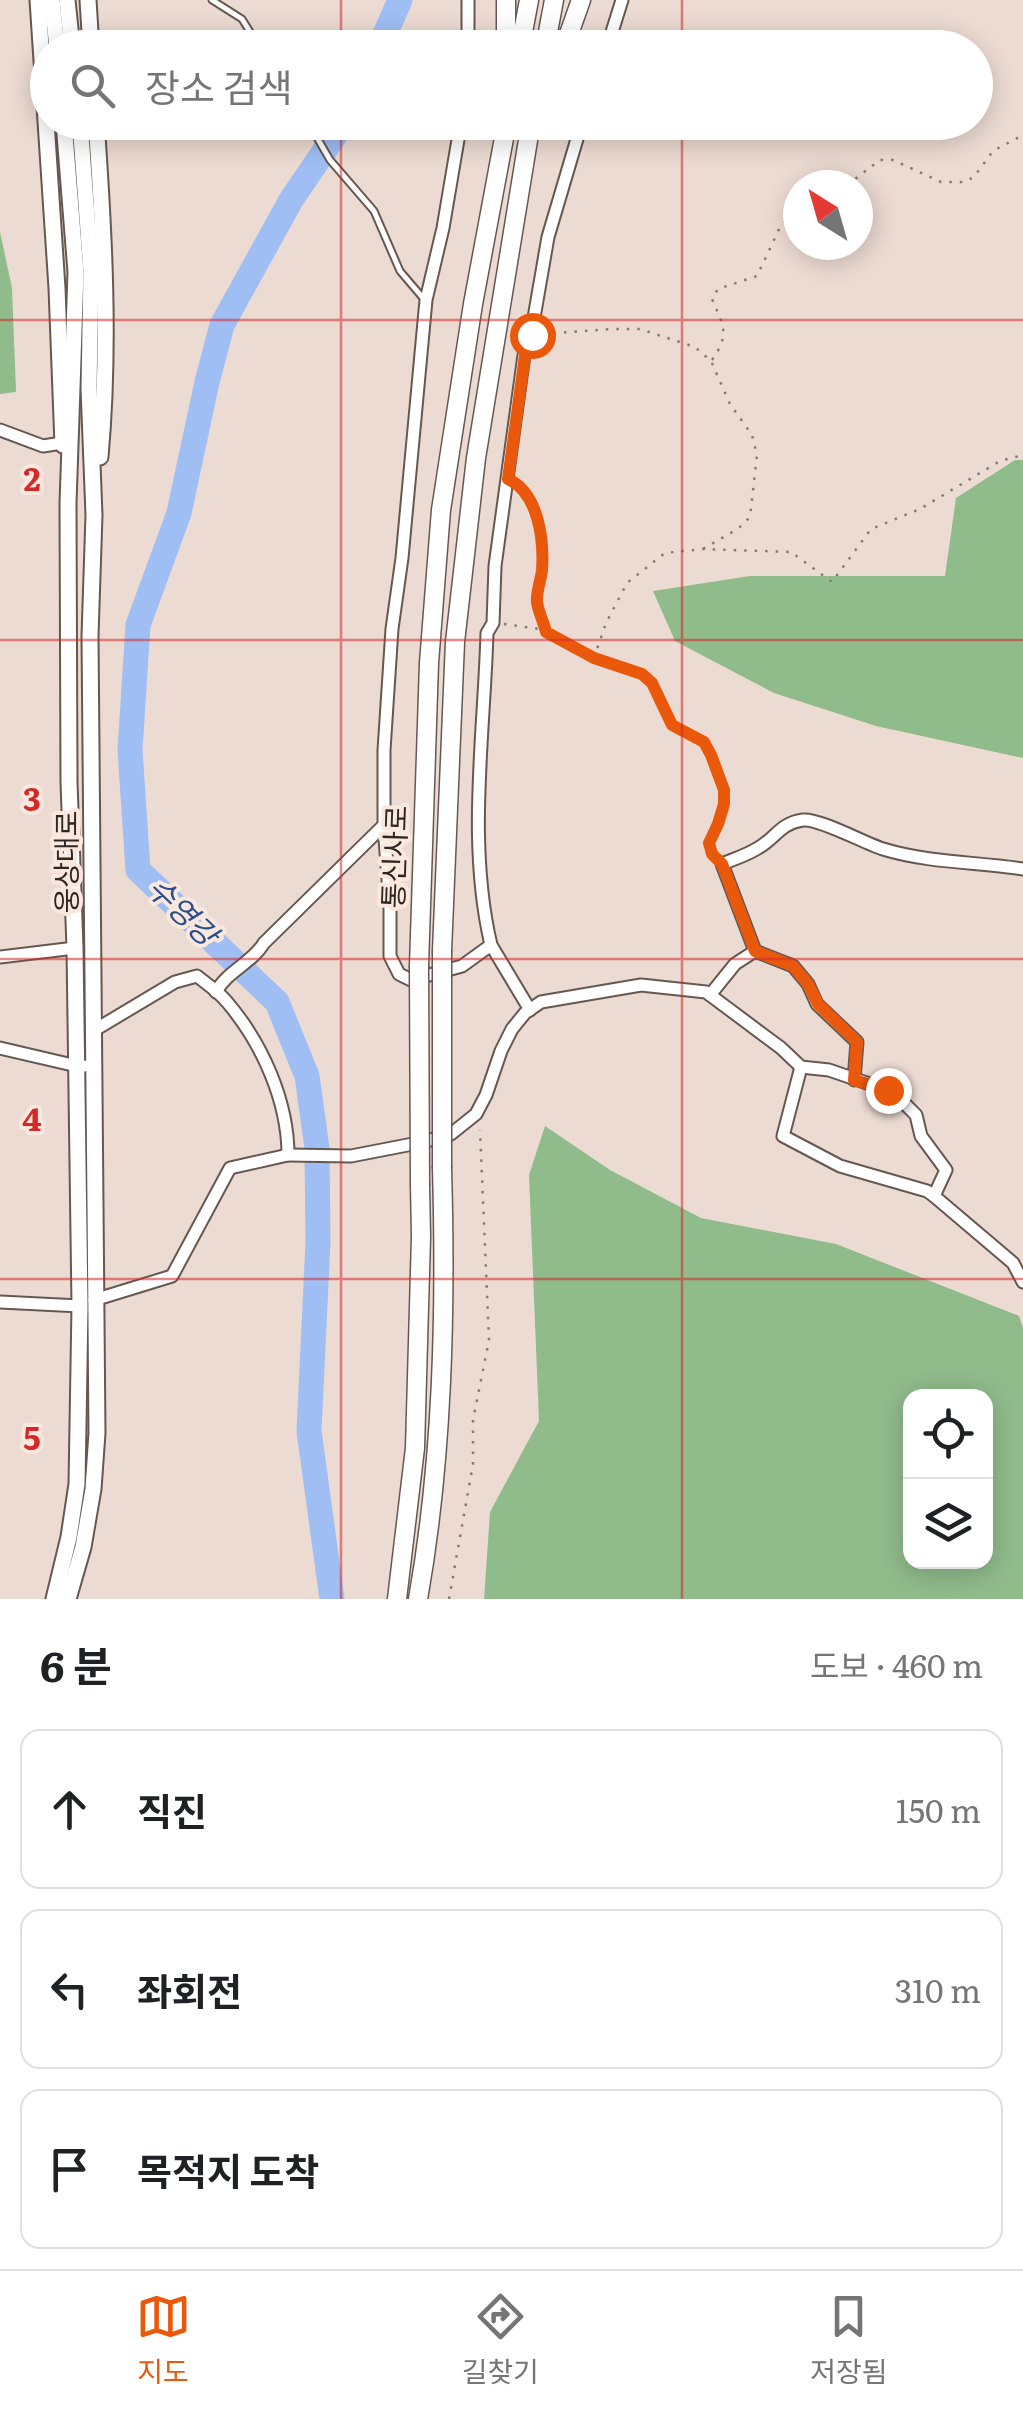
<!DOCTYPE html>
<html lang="ko">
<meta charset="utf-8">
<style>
:root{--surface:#fff;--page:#f2f2f2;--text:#202124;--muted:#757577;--line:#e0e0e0;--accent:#ea580c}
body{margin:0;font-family:Literata,"Noto Sans KR",serif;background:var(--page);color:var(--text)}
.controls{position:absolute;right:30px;bottom:30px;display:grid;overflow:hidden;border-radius:20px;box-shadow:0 5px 25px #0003}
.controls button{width:90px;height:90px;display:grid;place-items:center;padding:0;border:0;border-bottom:2px solid var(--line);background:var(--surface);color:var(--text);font:50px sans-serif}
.compass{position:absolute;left:783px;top:170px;width:90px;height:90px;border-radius:50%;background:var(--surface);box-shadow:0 5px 25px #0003;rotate:323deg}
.stop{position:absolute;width:30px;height:30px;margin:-22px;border:8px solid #ea580c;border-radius:50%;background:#fff}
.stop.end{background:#ea580c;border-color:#fff;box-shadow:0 2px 10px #0008}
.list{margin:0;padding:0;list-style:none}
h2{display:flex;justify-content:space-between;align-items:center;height:130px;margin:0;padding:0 40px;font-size:42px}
h2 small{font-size:32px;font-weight:400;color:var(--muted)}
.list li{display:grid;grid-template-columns:65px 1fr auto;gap:30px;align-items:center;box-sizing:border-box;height:160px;margin:0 20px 20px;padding:0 20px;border:2px solid var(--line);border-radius:20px}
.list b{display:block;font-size:38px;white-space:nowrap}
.list em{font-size:32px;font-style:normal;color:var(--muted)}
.icon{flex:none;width:55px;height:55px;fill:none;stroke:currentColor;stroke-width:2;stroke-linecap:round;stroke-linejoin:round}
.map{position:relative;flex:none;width:1023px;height:1599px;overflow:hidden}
.search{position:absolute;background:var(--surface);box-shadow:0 5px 25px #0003;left:30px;right:30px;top:30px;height:110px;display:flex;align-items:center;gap:25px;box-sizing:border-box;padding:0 35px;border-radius:55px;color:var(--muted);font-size:38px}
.sheet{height:670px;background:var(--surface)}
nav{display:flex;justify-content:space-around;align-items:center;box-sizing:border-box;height:140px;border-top:2px solid var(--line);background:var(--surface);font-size:28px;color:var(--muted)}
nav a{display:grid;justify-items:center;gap:5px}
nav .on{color:var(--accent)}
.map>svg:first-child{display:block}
.green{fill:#90bb8b;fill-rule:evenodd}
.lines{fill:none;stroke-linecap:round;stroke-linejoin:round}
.river{stroke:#9fbef4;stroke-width:25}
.service-casing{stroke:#665850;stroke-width:9}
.minor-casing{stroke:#665850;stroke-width:15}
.secondary-casing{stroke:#665850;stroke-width:19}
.trunk-casing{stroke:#665850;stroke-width:21}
.path{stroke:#857a73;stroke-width:2.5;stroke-dasharray:2.5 8;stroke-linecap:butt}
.service{stroke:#fff;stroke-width:5}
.minor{stroke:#fff;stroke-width:11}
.secondary{stroke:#fff;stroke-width:15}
.trunk{stroke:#fff;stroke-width:18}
.trunk-bridge-casing{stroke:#665850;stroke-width:21;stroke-linecap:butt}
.trunk-bridge{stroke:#fff;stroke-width:18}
.route{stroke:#ea580c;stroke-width:12}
.grid{fill:none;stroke:#d62828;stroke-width:2.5;stroke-opacity:0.55}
.labels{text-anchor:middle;stroke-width:8;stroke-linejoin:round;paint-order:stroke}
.street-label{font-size:28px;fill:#2d2723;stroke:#fae8df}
.water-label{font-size:30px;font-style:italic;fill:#2a4d8e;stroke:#fae8df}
.grid-label{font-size:32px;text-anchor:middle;font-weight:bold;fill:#d62828;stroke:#fae8df;stroke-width:8;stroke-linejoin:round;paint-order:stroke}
</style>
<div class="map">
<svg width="1023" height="1599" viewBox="0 0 1023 1599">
<rect width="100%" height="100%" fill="#ecdbd2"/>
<!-- green -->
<g class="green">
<polygon points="0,232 12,288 16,392 0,394"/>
<polygon points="1015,460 1023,460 1023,758 876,726 774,693 675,641 653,591 750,576 945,576 956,498"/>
<path d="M545,1126L610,1170L701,1218L836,1244L1019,1316L1023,1328V1599H484L490,1512L539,1421L529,1175ZM986,1396V1562H910V1396Z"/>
</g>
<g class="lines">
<!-- river -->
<g class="river">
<polyline points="379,48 400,0"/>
<polyline points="332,1599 309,1431 318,1242 317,1148 307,1076 277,1002 138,870 130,750 138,625 179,513 207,382 222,325 291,200 344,122"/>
</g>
<defs>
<g id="service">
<polyline points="212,0 242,19 260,48"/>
<polyline points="308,122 330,160 374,211 400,271 423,298"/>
</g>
<g id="minor">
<polyline points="468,48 468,0"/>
<polyline points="607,48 622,0"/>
<polyline points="0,430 43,446 62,443"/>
<path d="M384,825L390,906V956L399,974L411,980L462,966L491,945C467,843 484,737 487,633L493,623L495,566L525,348L531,335L548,237L582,122"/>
<polyline points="491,945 530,1010"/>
<polyline points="0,957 75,948"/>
<path d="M216,992C227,971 252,963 264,943L384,825V750L392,629L402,558L426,300L443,228L461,122"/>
<polyline points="710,995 735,964 755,951"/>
<path d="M93,1031L175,982L197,976C207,984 219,992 227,1002C262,1043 288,1101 288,1155L230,1168L172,1276L94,1300"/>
<polyline points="0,1048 77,1066 84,1066"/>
<polyline points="801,1067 783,1136 840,1166 927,1191 934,1196"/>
<path d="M854,1080L857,1042L817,1004L808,984L793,966L755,951L722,864C734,859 747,855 758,848C776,838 780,823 803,820C819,818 864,843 883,849C929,863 977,862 1023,869"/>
<polyline points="288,1155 351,1156 423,1142 451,1134 476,1114 486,1095 501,1051 512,1029 525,1013 541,1002 641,985 706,992 781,1048 801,1067 829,1070 887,1090 897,1096 916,1115 921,1136 946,1170 934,1196 1013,1263 1023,1282"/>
<polyline points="0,1302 80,1306"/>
</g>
<g id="secondary">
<polyline points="38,0 57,288 63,445"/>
<polyline points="52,0 57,48"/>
<polyline points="67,0 72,48"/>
<polyline points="88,0 91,48"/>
<path d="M96,122C104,234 110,346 100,457"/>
<polyline points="54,1599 69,1537 77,1484 80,1306 75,948 69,782 68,503 76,272 64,122"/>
<polyline points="68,1599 83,1547 93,1489 97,1433 90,636 94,515 89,388 91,271 80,122"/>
</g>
<g id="trunk">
<polyline points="506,0 506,48"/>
<polyline points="520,48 529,0"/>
<polyline points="545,48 554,0"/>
<polyline points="564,48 581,0"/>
<polyline points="442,951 455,642 476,458 531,122"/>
<polyline points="419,966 429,663 441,510 473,304 507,122"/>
<polyline points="397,1599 415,1448 421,1237 420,1185"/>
<path d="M418,1599C443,1459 446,1309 442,1168"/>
</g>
</defs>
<!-- service casing -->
<use href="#service" class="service-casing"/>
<!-- minor casing -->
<use href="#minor" class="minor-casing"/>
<!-- secondary casing -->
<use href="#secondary" class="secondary-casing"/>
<!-- trunk casing -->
<use href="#trunk" class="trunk-casing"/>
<!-- path -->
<g class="path">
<polyline points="847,185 880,160 893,160 941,182 964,182 974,177 993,151 1023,135"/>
<polyline points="543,334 611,329 640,329 695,347 711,361 730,404 752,435 757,455 750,517 739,528 703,549"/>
<path d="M712,360C730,334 724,327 712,299L718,289L757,276L781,225L798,211"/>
<polyline points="520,486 529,498 539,526 543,548 537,602 546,631"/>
<polyline points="504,624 540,629 594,658 642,674 652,683 672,725 704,741 724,790 718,824 709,843 714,856"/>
<polyline points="594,658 606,623 627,583 665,553 703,549 791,552 832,582 871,529 920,509 1000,461 1023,455"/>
<polyline points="449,1599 473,1464 473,1420 489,1340 480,1130"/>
</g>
<!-- service -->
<use href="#service" class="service"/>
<!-- minor -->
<use href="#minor" class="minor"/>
<!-- secondary -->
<use href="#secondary" class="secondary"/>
<!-- trunk -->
<use href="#trunk" class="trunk"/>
<defs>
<g id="trunk-bridge">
<polyline points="442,951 442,1168"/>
<polyline points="419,966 420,1185"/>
</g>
</defs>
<!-- trunk-bridge casing -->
<use href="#trunk-bridge" class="trunk-bridge-casing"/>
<!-- trunk-bridge -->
<use href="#trunk-bridge" class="trunk-bridge"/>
</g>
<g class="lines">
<!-- route -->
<path class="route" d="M532,335L526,348L508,479C539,493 544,541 542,570C541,580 536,592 537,602C538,611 544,623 546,632L594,658L642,674L652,683L672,725L704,742L711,755L724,790V804L718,824L709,843L712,854L722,864L755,951L793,966L808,984L818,1004L857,1042L854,1080L888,1090"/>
</g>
<!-- grid -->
<path class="grid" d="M341,0V48M682,0V48M341,122V1599M682,122V1599M0,320H1023M0,640H1023M0,959H1023M0,1279H1023"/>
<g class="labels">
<!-- street labels -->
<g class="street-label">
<text transform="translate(395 857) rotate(-88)" y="10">통신사로</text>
<text transform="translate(67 862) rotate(-90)" y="10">웅상대로</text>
</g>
<!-- water labels -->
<g class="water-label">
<text transform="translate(182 912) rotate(44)" y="10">수영강</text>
</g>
</g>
<g class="grid-label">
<text x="32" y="491">2</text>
<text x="32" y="811">3</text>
<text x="32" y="1131">4</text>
<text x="32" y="1450">5</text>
</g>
</svg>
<div class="controls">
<button><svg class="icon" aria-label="locate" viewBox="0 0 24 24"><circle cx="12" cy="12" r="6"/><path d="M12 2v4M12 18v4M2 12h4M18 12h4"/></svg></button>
<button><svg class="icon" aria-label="layers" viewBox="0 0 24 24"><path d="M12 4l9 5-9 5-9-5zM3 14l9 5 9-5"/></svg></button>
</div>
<svg class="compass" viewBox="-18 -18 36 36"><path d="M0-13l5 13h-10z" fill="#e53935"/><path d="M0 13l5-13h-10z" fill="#757577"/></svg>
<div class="stop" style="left:532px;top:335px"></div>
<div class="stop end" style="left:888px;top:1090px"></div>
<div class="search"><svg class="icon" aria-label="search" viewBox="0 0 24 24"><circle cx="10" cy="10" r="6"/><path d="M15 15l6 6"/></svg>장소 검색</div>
</div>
<section class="sheet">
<h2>6 분<small>도보 · 460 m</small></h2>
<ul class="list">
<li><svg class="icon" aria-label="ahead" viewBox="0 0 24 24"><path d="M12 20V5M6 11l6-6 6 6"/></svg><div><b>직진</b></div><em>150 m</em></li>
<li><svg class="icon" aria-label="left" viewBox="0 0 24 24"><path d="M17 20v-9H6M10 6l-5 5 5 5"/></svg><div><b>좌회전</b></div><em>310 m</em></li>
<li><svg class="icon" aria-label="arrive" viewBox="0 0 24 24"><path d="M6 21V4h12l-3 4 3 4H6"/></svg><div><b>목적지 도착</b></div></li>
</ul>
</section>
<nav>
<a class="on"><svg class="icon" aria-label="map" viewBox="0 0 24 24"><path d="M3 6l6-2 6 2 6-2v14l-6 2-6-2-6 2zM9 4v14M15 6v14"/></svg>지도</a>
<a><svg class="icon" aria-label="directions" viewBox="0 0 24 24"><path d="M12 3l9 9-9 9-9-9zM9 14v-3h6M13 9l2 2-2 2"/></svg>길찾기</a>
<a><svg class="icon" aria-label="saved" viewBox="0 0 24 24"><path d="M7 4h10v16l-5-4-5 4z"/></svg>저장됨</a>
</nav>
